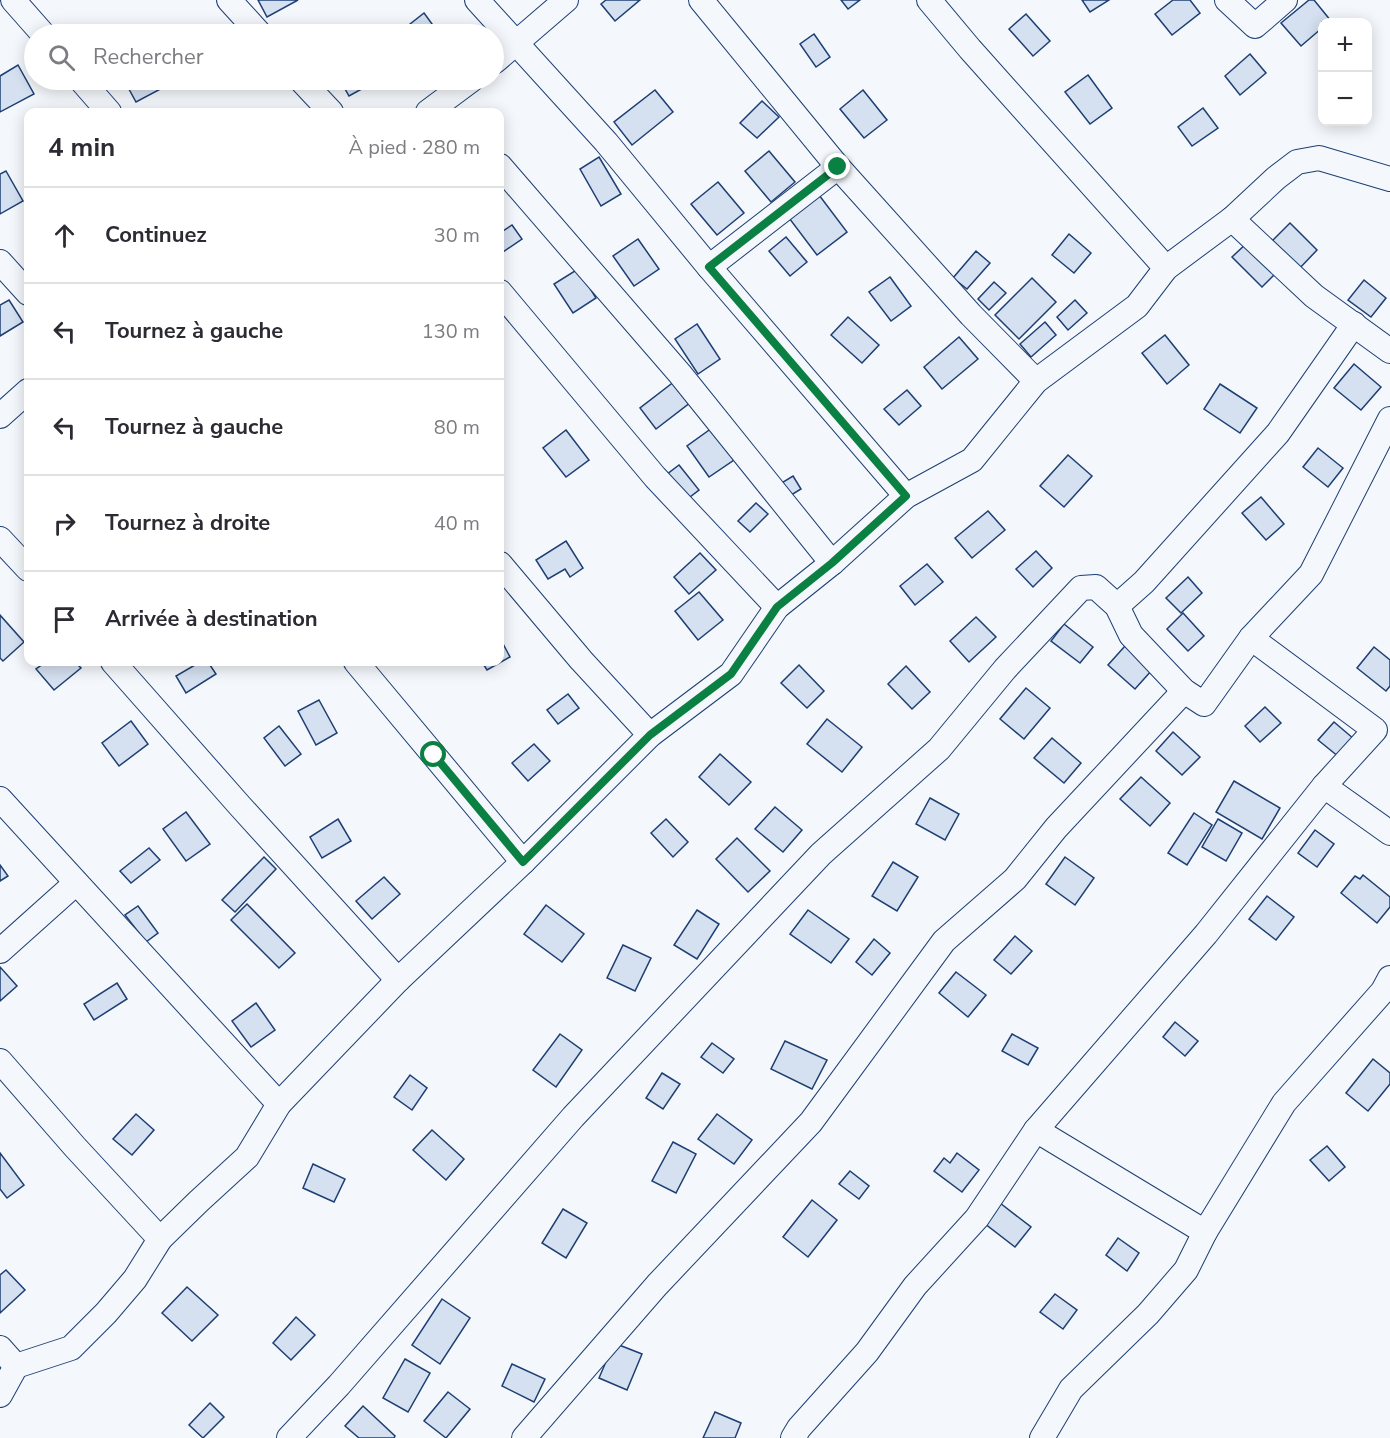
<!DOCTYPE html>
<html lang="fr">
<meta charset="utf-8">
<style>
:root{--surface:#fff;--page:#f2f2f3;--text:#2b2b33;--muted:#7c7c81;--line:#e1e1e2}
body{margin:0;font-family:"Nunito Sans",sans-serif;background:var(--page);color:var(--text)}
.controls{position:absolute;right:18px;top:18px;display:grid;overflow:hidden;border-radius:12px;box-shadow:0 3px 15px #0003}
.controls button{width:54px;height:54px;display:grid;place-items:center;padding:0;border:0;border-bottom:2px solid var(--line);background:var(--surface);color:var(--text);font:30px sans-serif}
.stop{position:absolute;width:18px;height:18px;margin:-14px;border:4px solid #0b8043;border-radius:50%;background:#fff}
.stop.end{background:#0b8043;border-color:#fff;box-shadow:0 2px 6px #0008}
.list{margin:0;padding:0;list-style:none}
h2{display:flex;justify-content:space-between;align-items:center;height:78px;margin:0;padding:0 24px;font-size:26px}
h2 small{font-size:20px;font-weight:400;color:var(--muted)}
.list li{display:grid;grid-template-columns:39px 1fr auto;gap:18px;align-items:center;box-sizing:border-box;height:96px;padding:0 24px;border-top:2px solid var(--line)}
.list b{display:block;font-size:22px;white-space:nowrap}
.list em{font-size:20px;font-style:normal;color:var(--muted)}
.icon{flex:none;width:33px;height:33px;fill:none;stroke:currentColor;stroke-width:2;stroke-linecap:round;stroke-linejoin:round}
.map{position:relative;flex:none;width:1390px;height:1438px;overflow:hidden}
.search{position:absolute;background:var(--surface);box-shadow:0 3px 15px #0003;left:24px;top:24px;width:480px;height:66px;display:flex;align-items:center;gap:15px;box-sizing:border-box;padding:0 21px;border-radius:33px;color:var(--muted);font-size:22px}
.panel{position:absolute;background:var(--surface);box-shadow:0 3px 15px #0003;left:24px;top:108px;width:480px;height:558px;border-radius:12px}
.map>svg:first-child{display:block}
.building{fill:#d5e0f0;stroke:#1d3f73;stroke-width:1.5}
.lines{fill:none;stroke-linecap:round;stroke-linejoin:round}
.minor-casing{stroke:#1d3f73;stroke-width:26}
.minor{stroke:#f4f7fb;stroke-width:24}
.route{stroke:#0b8043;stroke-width:8}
</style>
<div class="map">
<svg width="1390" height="1438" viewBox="0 0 1390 1438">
<rect width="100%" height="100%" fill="#f4f7fb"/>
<!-- building -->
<g class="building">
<polygon points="258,0 298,0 267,17"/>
<polygon points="606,0 640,0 615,21 601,4"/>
<polygon points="841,0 860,0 848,9"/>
<polygon points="1082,0 1109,0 1090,12"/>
<polygon points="1173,0 1190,0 1200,13 1172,35 1155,14"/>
<polygon points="1309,0 1314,0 1331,21 1322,22 1322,28 1301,46 1281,23"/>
<polygon points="424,13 435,28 427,34 401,34 400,32"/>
<polygon points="1026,14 1050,41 1033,56 1009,29"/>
<polygon points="814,34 830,57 816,67 800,44"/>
<polygon points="1250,54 1266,73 1240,95 1225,76"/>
<polygon points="18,65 34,94 0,112 0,76"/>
<polygon points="1088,75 1112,108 1090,124 1065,92"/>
<polygon points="124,80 168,80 170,84 136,102"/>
<polygon points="203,80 221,80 211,88"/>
<polygon points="340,80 378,80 349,96"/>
<polygon points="655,90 673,112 632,145 614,122"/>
<polygon points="863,90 887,120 864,138 840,109"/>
<polygon points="762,101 779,117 757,138 740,123"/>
<polygon points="1203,108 1218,128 1192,146 1178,127"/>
<polygon points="769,151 795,182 771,202 745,171"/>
<polygon points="599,157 621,194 601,206 580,169"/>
<polygon points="6,171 23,201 0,214 0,174"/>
<polygon points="718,182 744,213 717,235 691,204"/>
<polygon points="816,191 847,232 817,255 786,214"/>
<polygon points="1290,223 1317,250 1298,270 1270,243"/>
<polygon points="512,225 522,239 500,254 500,233"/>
<polygon points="1069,234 1091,253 1074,273 1052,255"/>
<polygon points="786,237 807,262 790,276 769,251"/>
<polygon points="638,239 659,269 634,286 613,256"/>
<polygon points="1249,241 1278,271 1262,287 1232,257"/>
<polygon points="976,251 990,263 967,289 953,278"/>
<polygon points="578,269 596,298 573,313 554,284"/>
<polygon points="890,277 911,306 891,321 869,292"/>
<polygon points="1032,278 1056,302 1019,339 995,315"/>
<polygon points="1364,280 1386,298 1371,317 1348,300"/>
<polygon points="994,282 1006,293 989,310 978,299"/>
<polygon points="9,300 23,322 0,336 0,305"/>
<polygon points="1075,300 1087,313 1068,330 1057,317"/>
<polygon points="848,317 879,345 862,363 831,335"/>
<polygon points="1045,322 1056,335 1031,357 1020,344"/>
<polygon points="697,324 720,359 698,374 675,339"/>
<polygon points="1165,335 1189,365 1167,384 1142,353"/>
<polygon points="959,337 978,359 942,389 924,367"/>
<polygon points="1354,364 1381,387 1361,410 1334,388"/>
<polygon points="675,381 691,402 656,429 640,408"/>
<polygon points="1220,384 1257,408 1240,433 1204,409"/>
<polygon points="907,390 921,406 899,425 884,409"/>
<polygon points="712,428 734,460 709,477 687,446"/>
<polygon points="566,430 589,460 566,477 543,448"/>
<polygon points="1318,448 1343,468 1328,487 1303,467"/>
<polygon points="1068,455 1092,476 1064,507 1040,486"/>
<polygon points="679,465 699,490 686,500 666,475"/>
<polygon points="793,476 801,489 783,500 775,487"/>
<polygon points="1261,497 1284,524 1266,540 1242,513"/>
<polygon points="756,503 768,514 750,532 738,521"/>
<polygon points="988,511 1005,530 972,558 955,538"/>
<polygon points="566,541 583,568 570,577 565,569 548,579 536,560"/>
<polygon points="1036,551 1052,568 1033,587 1016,569"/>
<polygon points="700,553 716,570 689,594 674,577"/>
<polygon points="927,564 943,582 915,605 900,586"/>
<polygon points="1188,577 1202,593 1181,613 1166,598"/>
<polygon points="699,592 723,620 698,640 675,611"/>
<polygon points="1183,613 1204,636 1188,651 1167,629"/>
<polygon points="0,615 24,642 3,661 0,658"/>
<polygon points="976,617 996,637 969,662 950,641"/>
<polygon points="1064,624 1093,647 1080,663 1051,641"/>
<polygon points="500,638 510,657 487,670 482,662 500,662"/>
<polygon points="1125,646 1152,670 1135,689 1108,665"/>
<polygon points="1374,647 1390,660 1390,686 1386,691 1357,668"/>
<polygon points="46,662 75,662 81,668 54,690 36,669"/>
<polygon points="200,662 208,662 216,674 186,693 176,676"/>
<polygon points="799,665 824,691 807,708 781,683"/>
<polygon points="906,666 930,692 912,709 888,684"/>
<polygon points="1026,688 1050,708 1024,739 1000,719"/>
<polygon points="568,694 579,708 558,724 547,710"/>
<polygon points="319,700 337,733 316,745 298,711"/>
<polygon points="1265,707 1281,723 1260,742 1245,726"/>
<polygon points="827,719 862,747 842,772 807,744"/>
<polygon points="131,721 148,744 119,766 102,743"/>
<polygon points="1334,722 1354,739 1339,757 1318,740"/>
<polygon points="279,726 301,754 285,766 264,738"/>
<polygon points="1173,732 1200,757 1182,775 1156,751"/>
<polygon points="1052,738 1081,763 1064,783 1034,758"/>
<polygon points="534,744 550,761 528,781 512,763"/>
<polygon points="720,754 751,782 729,805 699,777"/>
<polygon points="1141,777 1170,803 1150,826 1120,799"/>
<polygon points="1234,781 1280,808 1262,839 1216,812"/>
<polygon points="930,798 959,814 945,840 916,824"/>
<polygon points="775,807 802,830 783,852 755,829"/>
<polygon points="186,812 210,844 186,861 163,829"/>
<polygon points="1194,813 1212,825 1187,865 1168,853"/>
<polygon points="338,819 351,841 322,858 310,837"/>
<polygon points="666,819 688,842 673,857 651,833"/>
<polygon points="1218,819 1242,833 1226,861 1202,847"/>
<polygon points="1315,830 1334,844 1317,867 1298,853"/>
<polygon points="737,838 770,871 748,892 716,859"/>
<polygon points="149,848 160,860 131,883 120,871"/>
<polygon points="264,857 276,869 235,912 222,900"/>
<polygon points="1065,857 1094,878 1075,905 1046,884"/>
<polygon points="893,862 918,877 897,911 872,896"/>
<polygon points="0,865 8,876 0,881"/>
<polygon points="1363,875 1390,897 1390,907 1377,923 1341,893 1355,876 1360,879"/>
<polygon points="384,877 400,894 372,919 356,901"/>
<polygon points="1267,896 1294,917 1276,940 1249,919"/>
<polygon points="247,904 295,953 279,968 231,920"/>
<polygon points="546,905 584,934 562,962 524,934"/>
<polygon points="138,906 158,933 146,942 125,915"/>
<polygon points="697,910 719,924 697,959 674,945"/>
<polygon points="808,910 849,939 831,963 790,934"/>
<polygon points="1015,936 1032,951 1011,974 994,960"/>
<polygon points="874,939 890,953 872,975 856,962"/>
<polygon points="623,945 651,958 635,991 607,978"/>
<polygon points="0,967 17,986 0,1001"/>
<polygon points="956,972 986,995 968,1017 939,993"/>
<polygon points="117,983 127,999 94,1020 84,1004"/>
<polygon points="256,1003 275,1030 251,1047 232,1021"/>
<polygon points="1175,1022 1198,1041 1185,1056 1163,1037"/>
<polygon points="560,1034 582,1050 556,1087 533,1070"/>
<polygon points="1012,1034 1038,1048 1028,1065 1002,1051"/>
<polygon points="785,1041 827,1060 812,1089 771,1069"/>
<polygon points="712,1043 734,1059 723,1073 701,1057"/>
<polygon points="1373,1059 1390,1073 1390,1084 1368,1111 1346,1093"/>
<polygon points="662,1073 680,1084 663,1109 646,1098"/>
<polygon points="410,1075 427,1088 412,1110 394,1097"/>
<polygon points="136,1114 154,1130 132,1155 113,1139"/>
<polygon points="717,1114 752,1140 734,1164 698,1139"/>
<polygon points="432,1130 464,1159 446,1180 413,1150"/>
<polygon points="673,1142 696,1154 676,1193 652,1181"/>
<polygon points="1327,1146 1345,1167 1329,1181 1310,1160"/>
<polygon points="0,1153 24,1185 7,1198 0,1189"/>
<polygon points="957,1153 979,1170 962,1192 934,1171 944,1158 950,1163"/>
<polygon points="313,1164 345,1179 334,1202 303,1188"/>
<polygon points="850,1171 869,1186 859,1199 839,1184"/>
<polygon points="812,1200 837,1220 808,1257 783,1237"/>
<polygon points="1000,1203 1031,1227 1015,1247 984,1223"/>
<polygon points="563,1209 587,1223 566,1258 542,1243"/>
<polygon points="1118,1238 1139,1253 1127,1271 1106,1255"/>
<polygon points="6,1270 25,1290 0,1313 0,1275"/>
<polygon points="187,1287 218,1315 192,1341 162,1313"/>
<polygon points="1055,1294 1077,1310 1063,1329 1040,1312"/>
<polygon points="442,1299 470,1318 440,1364 412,1345"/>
<polygon points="296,1317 315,1335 291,1360 273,1343"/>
<polygon points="614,1343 642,1354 627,1390 599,1378"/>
<polygon points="405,1359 430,1373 408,1412 383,1398"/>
<polygon points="512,1364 545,1379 534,1402 502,1386"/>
<polygon points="448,1392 470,1409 446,1438 424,1421"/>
<polygon points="210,1403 224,1417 203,1438 189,1425"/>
<polygon points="363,1406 395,1436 394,1438 359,1438 345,1426"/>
<polygon points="715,1412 741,1423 735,1438 703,1438"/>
</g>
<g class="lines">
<defs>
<g id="minor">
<polyline points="13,0 43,34"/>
<polyline points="229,0 260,34"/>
<polyline points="477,0 606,142 709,267 906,496"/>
<polyline points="701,0 838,167 971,315 1036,381"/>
<polyline points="929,0 970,49 1166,268"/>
<polyline points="1227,0 1255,26 1285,0"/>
<polyline points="494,62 566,0"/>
<polyline points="81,80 109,112"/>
<polyline points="301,80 331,112"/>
<polyline points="428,112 471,80"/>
<polyline points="500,166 680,374 832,563"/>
<polyline points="1232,219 1314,296 1390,351"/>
<polyline points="0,262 28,293"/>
<polyline points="709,267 838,167"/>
<polyline points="500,292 655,477 777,607"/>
<polyline points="0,416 28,391"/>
<polyline points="0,539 28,569"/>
<polyline points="500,564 581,660 650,735"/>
<polyline points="1117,606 1144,582 1278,433 1354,324"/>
<polyline points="113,662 240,806 398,980"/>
<polyline points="356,662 523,862"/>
<polyline points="1324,786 1390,833"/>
<polyline points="0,799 279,1104"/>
<polyline points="0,951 76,883"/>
<polyline points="0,1061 75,1147 160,1239"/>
<polyline points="1036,1130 1205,1232"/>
<polyline points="0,1348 16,1366"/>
<polyline points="0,1395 16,1366 71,1348 106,1313 135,1279 160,1239 199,1201 247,1157 279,1104 398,980 523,862 650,735 731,674 777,607 832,563 906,496 972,460 1036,381 1137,306 1166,268 1232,219 1276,178 1297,162 1319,158 1390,179"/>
<polyline points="289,1438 339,1385 573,1117 821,854 939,749 1005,669 1081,588 1096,587 1117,606 1131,635 1184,691 1204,704 1251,638 1311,574 1390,419"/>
<polyline points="524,1438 657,1285 811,1122 944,941 1015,879 1056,828 1184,691"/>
<polyline points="793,1438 799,1428 867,1352 915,1286 977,1218 1036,1130 1206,934 1324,786 1375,730 1251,638"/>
<polyline points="1042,1438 1071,1389 1148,1314 1186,1270 1205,1232 1284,1103 1383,991 1390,978"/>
</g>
</defs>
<!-- minor casing -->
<use href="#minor" class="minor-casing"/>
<!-- minor -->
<use href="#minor" class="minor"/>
</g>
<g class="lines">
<!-- route -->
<polyline class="route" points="434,755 523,862 650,735 731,674 777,607 832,563 906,496 709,267 838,167"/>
</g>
</svg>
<div class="controls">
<button>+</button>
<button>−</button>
</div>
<div class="stop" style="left:434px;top:755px"></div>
<div class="stop end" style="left:838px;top:167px"></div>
<div class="search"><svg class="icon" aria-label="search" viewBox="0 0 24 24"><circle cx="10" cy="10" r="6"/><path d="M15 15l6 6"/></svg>Rechercher</div>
<section class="panel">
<h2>4 min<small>À pied · 280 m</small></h2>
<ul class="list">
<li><svg class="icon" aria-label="ahead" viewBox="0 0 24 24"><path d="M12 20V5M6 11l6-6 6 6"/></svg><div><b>Continuez</b></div><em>30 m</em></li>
<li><svg class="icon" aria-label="left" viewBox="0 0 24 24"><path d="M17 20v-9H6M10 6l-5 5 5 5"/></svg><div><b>Tournez à gauche</b></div><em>130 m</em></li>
<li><svg class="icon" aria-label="left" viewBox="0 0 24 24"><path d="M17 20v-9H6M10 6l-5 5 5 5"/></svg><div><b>Tournez à gauche</b></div><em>80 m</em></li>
<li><svg class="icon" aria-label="right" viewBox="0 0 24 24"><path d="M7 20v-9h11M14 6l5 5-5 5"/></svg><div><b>Tournez à droite</b></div><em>40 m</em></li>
<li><svg class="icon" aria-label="arrive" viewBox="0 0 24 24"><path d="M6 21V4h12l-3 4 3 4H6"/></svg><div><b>Arrivée à destination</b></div></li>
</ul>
</section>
</div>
